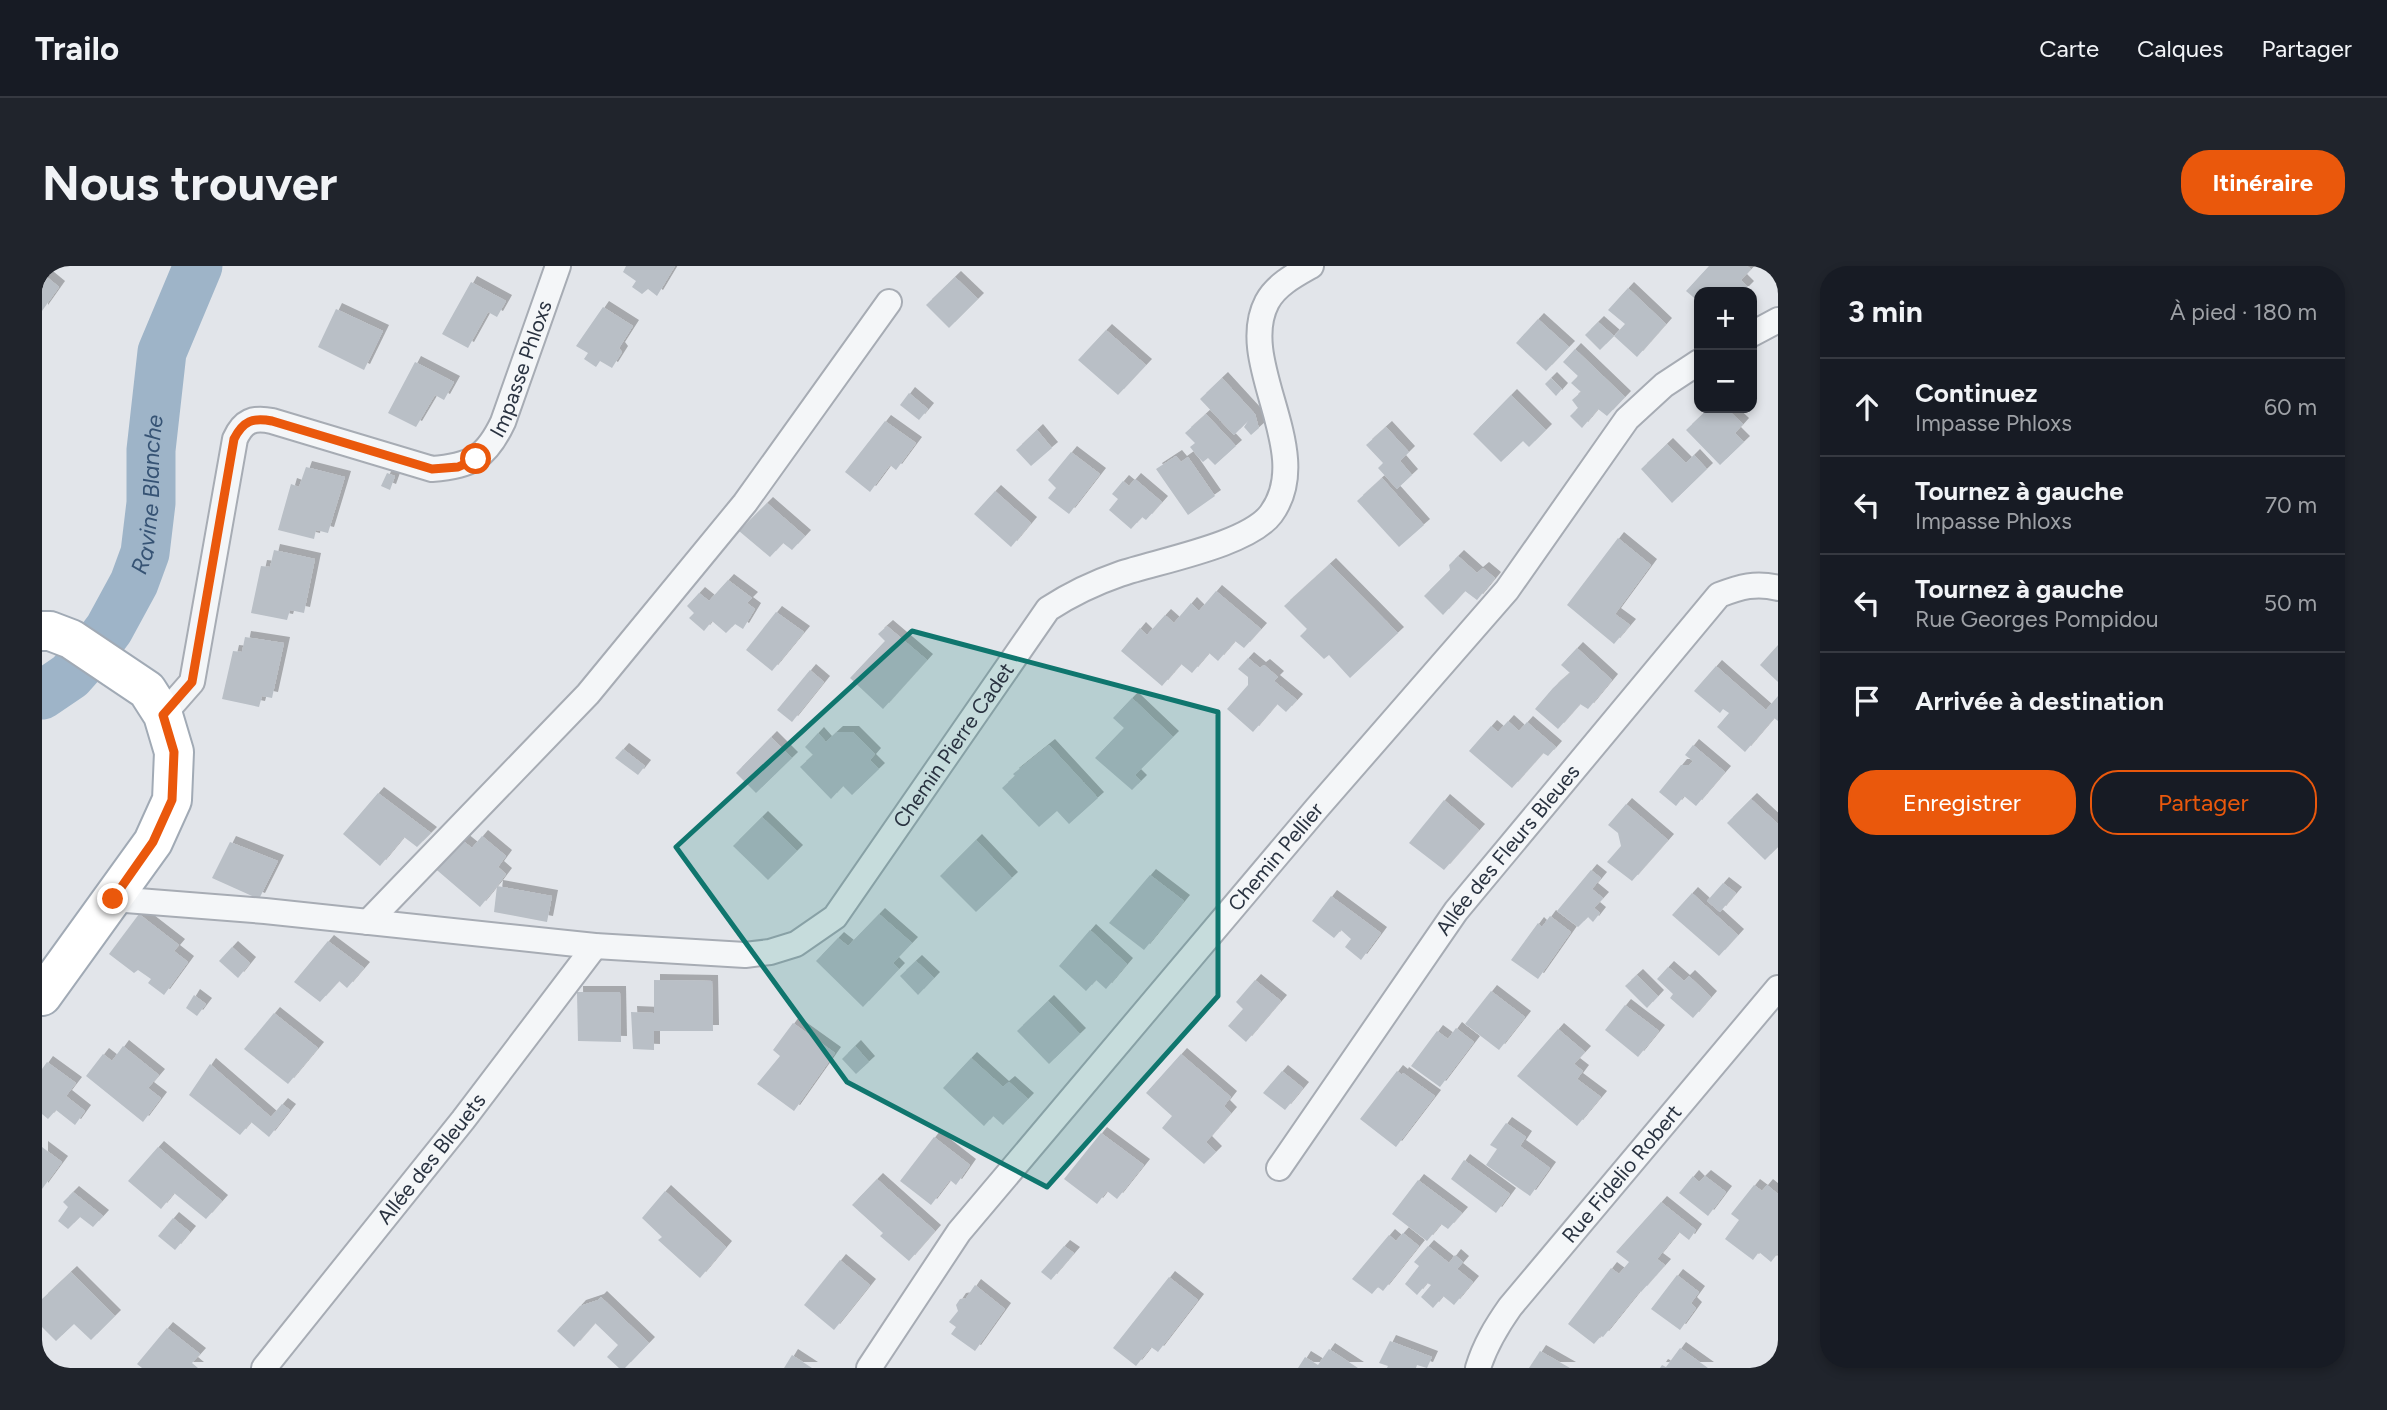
<!DOCTYPE html>
<html lang="fr">
<meta charset="utf-8">
<style>
:root{--surface:#171b24;--page:#20242c;--text:#f1f3f6;--muted:#9ea1a6;--line:#363941;--accent:#ea580c}
body{margin:0;font-family:Figtree,sans-serif;background:var(--page);color:var(--text)}
.controls{position:absolute;right:21px;top:21px;display:grid;overflow:hidden;border-radius:14px;box-shadow:0 4px 10px #0003}
.controls button{width:63px;height:63px;display:grid;place-items:center;padding:0;border:0;border-bottom:2px solid var(--line);background:var(--surface);color:var(--text);font:35px sans-serif}
.stop{position:absolute;width:21px;height:21px;margin:-16px;border:5px solid #ea580c;border-radius:50%;background:#fff}
.stop.end{background:#ea580c;border-color:#fff;box-shadow:0 2px 7px #0008}
.list{margin:0;padding:0;list-style:none}
h2{display:flex;justify-content:space-between;align-items:center;height:91px;margin:0;padding:0 28px;font-size:30px}
h2 small{font-size:23px;font-weight:400;color:var(--muted)}
.list li{display:grid;grid-template-columns:46px 1fr auto;gap:21px;align-items:center;box-sizing:border-box;height:98px;padding:0 28px;border-top:2px solid var(--line)}
.list b{display:block;font-size:26px;white-space:nowrap}
.list p{margin:0;font-size:23px;white-space:nowrap;color:var(--muted)}
.list em{font-size:23px;font-style:normal;color:var(--muted)}
.actions{display:flex;gap:14px;padding:21px 28px}
.actions a{flex:1;padding:16px 0;border:2px solid var(--accent);border-radius:28px;text-align:center;font-size:24px;color:var(--accent)}
.actions .main{background:var(--accent);color:#fff}
.icon{flex:none;width:38px;height:38px;fill:none;stroke:currentColor;stroke-width:2;stroke-linecap:round;stroke-linejoin:round}
.map{position:relative;flex:none;width:1736px;height:1102px;overflow:hidden;border-radius:28px}
header{display:flex;align-items:center;gap:42px;box-sizing:border-box;height:98px;padding:0 35px;background:var(--surface);border-bottom:2px solid var(--line)}
header strong{font-size:33px}
nav{display:flex;gap:38px;margin-inline-start:auto;font-size:24px}
.intro{display:flex;align-items:center;justify-content:space-between;box-sizing:border-box;height:168px;padding:0 42px}
h1{margin:0;font-size:49px}
.button{padding:18px 32px;border-radius:28px;background:var(--accent);color:#fff;font-size:24px;font-weight:700}
main{display:flex;gap:42px;padding:0 42px}
aside{flex:1;background:var(--surface);border-radius:28px;box-shadow:0 4px 10px #0003}
.map>svg:first-child{display:block}
.lines{fill:none;stroke-linecap:round;stroke-linejoin:round}
.river{stroke:#9eb4c8;stroke-width:49}
.building{fill:#b9bfc6;filter:url(#shadow)}
.street-casing{stroke:#a7acb4;stroke-width:28}
.primary-casing{stroke:#a1aab5;stroke-width:42}
.street{stroke:#f4f6f8;stroke-width:24}
.primary{stroke:#fff;stroke-width:38}
.route{stroke:#ea580c;stroke-width:9}
.marked{fill:#0f766e;fill-opacity:0.2;stroke:#0f766e;stroke-width:5;stroke-linejoin:round}
.labels{text-anchor:middle;stroke-width:6;stroke-linejoin:round;paint-order:stroke}
.street-label{font-size:21px;fill:#2a3341;stroke:#f1f4f7}
.water-label{font-size:23px;font-style:italic;fill:#365374;stroke:#f1f4f7}
</style>
<header>
<strong>Trailo</strong>
<nav><a>Carte</a><a>Calques</a><a>Partager</a></nav>
</header>
<div class="intro"><h1>Nous trouver</h1><a class="button">Itinéraire</a></div>
<main>
<div class="map">
<svg width="1736" height="1102" viewBox="0 0 1736 1102">
<defs>
<filter id="shadow"><feDropShadow dx="6" dy="-6" stdDeviation="0" flood-color="#0004"/></filter>
</defs>
<rect width="100%" height="100%" fill="#e2e5ea"/>
<g class="lines">
<!-- river -->
<path class="river" id="s1" d="M0,429L28,410L52,383L67,363L92,317L103,287L109,237V184L120,86L156,0"/>
</g>
<!-- building -->
<g class="building">
<polygon points="584,0 633,0 615,30 606,23 600,28 590,21 594,15 581,6"/>
<polygon points="1667,0 1705,0 1709,3 1699,14 1706,21 1701,26 1657,26 1657,36 1644,25"/>
<polygon points="0,7 17,21 0,45"/>
<polygon points="913,11 936,33 907,62 884,39"/>
<polygon points="429,16 464,35 455,51 446,46 426,82 400,68"/>
<polygon points="1586,22 1624,58 1595,91 1572,70 1583,58 1566,44"/>
<polygon points="561,41 591,60 577,82 580,86 570,102 558,95 554,101 542,93 546,87 534,80"/>
<polygon points="294,43 341,65 322,104 276,81"/>
<polygon points="1496,53 1527,81 1504,105 1474,77"/>
<polygon points="1556,56 1572,70 1558,84 1543,69"/>
<polygon points="1064,64 1104,99 1076,129 1036,94"/>
<polygon points="1533,83 1583,131 1565,150 1556,143 1540,162 1528,150 1536,142 1530,134 1539,126 1529,117 1536,110 1521,96"/>
<polygon points="373,96 412,116 402,134 393,129 374,161 346,147"/>
<polygon points="1180,112 1213,148 1217,162 1209,169 1202,161 1206,155 1192,169 1158,133"/>
<polygon points="1509,112 1520,123 1514,130 1503,118"/>
<polygon points="867,127 886,143 877,154 858,139"/>
<polygon points="1469,129 1504,164 1487,181 1481,175 1459,196 1431,168"/>
<polygon points="1667,142 1684,142 1701,158 1693,167 1702,176 1678,199 1644,164"/>
<polygon points="1164,148 1194,180 1173,199 1166,192 1161,196 1156,191 1148,181 1153,177 1143,167"/>
<polygon points="843,155 874,177 854,204 848,199 828,226 803,206"/>
<polygon points="1344,161 1367,186 1358,195 1370,209 1355,223 1336,202 1341,197 1324,179"/>
<polygon points="995,164 1010,182 989,200 974,184"/>
<polygon points="1625,178 1644,197 1652,189 1665,203 1630,237 1599,203"/>
<polygon points="1029,186 1058,208 1027,248 1006,232 1014,222 1006,214"/>
<polygon points="1134,190 1139,196 1146,191 1173,230 1146,249 1114,203"/>
<polygon points="264,201 303,211 286,267 274,264 272,273 236,264 249,218 257,221"/>
<polygon points="345,207 353,210 348,224 339,220"/>
<polygon points="1340,212 1382,259 1357,281 1315,235"/>
<polygon points="1093,213 1120,236 1104,254 1100,251 1089,263 1067,244 1076,233 1070,228 1081,215 1087,220"/>
<polygon points="953,225 989,257 969,281 932,248"/>
<polygon points="725,237 763,270 750,284 741,277 728,291 697,265"/>
<polygon points="1576,272 1609,299 1573,348 1588,359 1572,378 1525,339"/>
<polygon points="232,284 273,293 262,347 248,344 245,354 209,347 219,300 228,301"/>
<polygon points="1416,290 1435,307 1441,302 1453,312 1435,334 1423,325 1401,349 1382,330 1408,304 1407,299"/>
<polygon points="1288,298 1356,367 1308,412 1287,389 1282,393 1258,370 1265,363 1242,340"/>
<polygon points="686,314 710,332 705,337 713,343 701,363 693,358 684,367 670,355 662,365 647,352 652,347 645,340 657,327 667,335"/>
<polygon points="1174,325 1219,363 1202,382 1193,375 1176,395 1167,387 1150,407 1139,398 1120,420 1079,385 1098,362 1105,369 1123,349 1132,357 1149,337 1157,345"/>
<polygon points="734,346 762,366 730,405 704,384"/>
<polygon points="845,360 885,394 841,443 808,412 843,375 836,368"/>
<polygon points="203,371 242,377 230,432 220,430 217,441 180,433 191,385 200,386"/>
<polygon points="1736,379 1736,416 1718,399"/>
<polygon points="1535,382 1570,414 1546,443 1538,438 1516,463 1493,443 1511,422 1528,407 1519,399"/>
<polygon points="1206,392 1218,402 1222,399 1236,411 1232,415 1255,434 1244,446 1235,438 1211,466 1185,443 1206,419 1206,411 1196,403"/>
<polygon points="1674,400 1724,444 1736,430 1736,455 1732,452 1703,486 1675,461 1687,447 1681,443 1678,447 1652,425"/>
<polygon points="768,404 782,416 750,456 735,444"/>
<polygon points="1090,432 1131,471 1093,509 1099,515 1090,524 1053,492 1082,462 1071,452"/>
<polygon points="1466,455 1477,465 1485,456 1514,481 1506,490 1501,487 1470,522 1427,485 1449,460 1456,466"/>
<polygon points="795,466 811,466 833,488 828,494 837,503 810,529 801,520 789,533 758,501 771,489 763,481 776,467 784,476"/>
<polygon points="729,471 750,492 714,527 694,507"/>
<polygon points="1007,479 1056,532 1027,558 1015,545 997,561 960,522 973,510 971,508"/>
<polygon points="1651,479 1683,506 1654,540 1642,530 1634,540 1617,526 1639,499 1647,499 1651,495 1643,489"/>
<polygon points="581,483 603,500 596,509 573,492"/>
<polygon points="336,527 389,567 375,581 362,571 338,600 301,568"/>
<polygon points="1709,533 1736,558 1736,581 1723,594 1685,557"/>
<polygon points="1402,534 1437,564 1402,604 1367,577"/>
<polygon points="1584,538 1626,574 1590,615 1565,596 1579,580 1576,567 1566,559"/>
<polygon points="720,551 755,585 726,614 691,580"/>
<polygon points="414,569 430,582 440,570 464,590 456,601 464,608 455,620 510,630 505,656 452,646 455,620 438,641 389,599"/>
<polygon points="934,574 970,612 934,646 898,610"/>
<polygon points="188,576 236,595 217,633 170,612"/>
<polygon points="1549,604 1559,612 1550,623 1561,632 1552,642 1558,647 1551,656 1546,651 1536,661 1515,645"/>
<polygon points="1108,609 1142,635 1102,684 1067,657"/>
<polygon points="1681,617 1694,627 1678,646 1665,635"/>
<polygon points="1650,627 1696,669 1677,690 1630,649"/>
<polygon points="1289,630 1339,667 1319,694 1303,681 1309,673 1299,664 1292,672 1270,655"/>
<polygon points="97,648 137,679 132,685 146,696 122,729 106,717 109,713 96,704 92,707 67,688"/>
<polygon points="837,648 870,677 851,697 857,703 821,741 774,695 796,672 806,680"/>
<polygon points="1508,650 1529,666 1496,713 1469,694 1496,657 1500,661"/>
<polygon points="1048,664 1085,698 1064,723 1054,714 1044,725 1017,700"/>
<polygon points="286,675 322,702 305,722 297,715 278,736 252,716"/>
<polygon points="190,681 208,697 196,712 177,695"/>
<polygon points="874,695 892,712 876,729 858,710"/>
<polygon points="1626,701 1642,715 1647,710 1669,731 1651,752 1628,732 1631,728 1615,713"/>
<polygon points="1595,709 1616,730 1605,742 1583,720"/>
<polygon points="612,714 670,715 671,765 612,765 612,784 591,783 589,746 612,747"/>
<polygon points="1213,714 1239,735 1204,776 1186,760 1201,743 1194,736"/>
<polygon points="1449,725 1483,751 1457,784 1423,758"/>
<polygon points="535,726 578,726 579,776 536,775"/>
<polygon points="152,729 164,738 155,750 144,742"/>
<polygon points="1006,735 1038,768 1007,798 975,765"/>
<polygon points="1583,739 1617,765 1596,791 1563,764"/>
<polygon points="232,747 276,782 246,818 202,783"/>
<polygon points="751,757 793,787 752,845 715,818 738,790 731,784"/>
<polygon points="1414,762 1432,776 1398,821 1369,800 1395,765 1406,773"/>
<polygon points="1516,763 1543,786 1532,798 1541,805 1535,813 1559,831 1535,860 1475,810"/>
<polygon points="81,780 117,809 106,822 119,832 101,856 44,810 61,788 70,795"/>
<polygon points="813,780 827,796 814,808 800,793"/>
<polygon points="1139,788 1189,831 1182,840 1189,847 1164,876 1174,886 1162,898 1120,862 1130,850 1104,827"/>
<polygon points="929,792 961,821 967,816 986,833 961,859 951,850 942,860 901,822"/>
<polygon points="5,796 34,817 24,830 43,845 33,859 14,844 6,853 0,848 0,803"/>
<polygon points="168,798 229,851 240,838 248,844 227,871 209,856 198,869 147,829"/>
<polygon points="1240,805 1261,822 1243,844 1221,827"/>
<polygon points="1355,805 1360,809 1361,807 1393,830 1354,881 1318,853"/>
<polygon points="1464,857 1484,871 1478,880 1508,902 1488,930 1444,899 1455,883 1448,879"/>
<polygon points="1059,867 1102,899 1075,933 1065,925 1055,938 1022,913"/>
<polygon points="892,871 928,899 914,919 908,914 889,939 858,915"/>
<polygon points="0,881 20,896 0,923"/>
<polygon points="116,881 180,935 164,953 132,927 119,943 86,915"/>
<polygon points="1422,894 1468,928 1454,947 1409,913"/>
<polygon points="1651,910 1657,916 1663,910 1684,926 1666,950 1637,927"/>
<polygon points="835,913 893,965 867,995 838,970 841,967 810,939"/>
<polygon points="1376,914 1420,947 1406,963 1399,958 1385,975 1350,948"/>
<polygon points="1712,919 1720,925 1725,919 1736,928 1736,987 1729,996 1717,986 1711,994 1683,973 1697,954 1689,948"/>
<polygon points="623,925 684,981 658,1012 616,974 620,971 600,952"/>
<polygon points="31,926 61,950 51,961 38,951 26,963 16,955 26,941 21,936"/>
<polygon points="1619,936 1654,964 1647,974 1637,966 1615,993 1623,999 1599,1026 1598,1025 1561,1071 1559,1070 1552,1078 1526,1058 1569,1002 1577,1008 1587,996 1574,986"/>
<polygon points="131,952 148,966 133,984 116,970"/>
<polygon points="1361,967 1377,980 1341,1025 1336,1021 1330,1028 1310,1013 1347,969 1354,975"/>
<polygon points="1022,980 1032,987 1009,1014 999,1006"/>
<polygon points="1386,980 1407,997 1413,989 1421,996 1415,1003 1431,1016 1412,1039 1401,1030 1391,1042 1379,1031 1389,1019 1385,1017 1375,1029 1363,1018 1377,1000 1372,996"/>
<polygon points="798,994 828,1019 792,1064 762,1039"/>
<polygon points="29,1006 73,1050 49,1074 32,1058 14,1075 0,1061 0,1033"/>
<polygon points="1635,1009 1657,1026 1649,1037 1654,1042 1638,1064 1609,1043"/>
<polygon points="1127,1011 1156,1034 1116,1086 1109,1081 1094,1100 1071,1082"/>
<polygon points="933,1019 963,1043 933,1085 909,1068 914,1061 907,1056 916,1045 914,1039 918,1033 924,1032"/>
<polygon points="559,1031 607,1077 583,1102 577,1102 565,1091 576,1079 553,1057 532,1081 515,1065 538,1040 556,1034"/>
<polygon points="125,1062 158,1088 150,1097 156,1102 100,1102 95,1098"/>
<polygon points="1348,1075 1390,1091 1385,1102 1375,1099 1374,1102 1345,1102 1346,1100 1337,1097"/>
<polygon points="1638,1082 1666,1102 1618,1102 1620,1099 1624,1101"/>
<polygon points="1287,1083 1316,1102 1256,1102 1263,1091 1276,1099"/>
<polygon points="1498,1085 1528,1102 1487,1102"/>
<polygon points="750,1089 770,1102 742,1102"/>
</g>
<g class="lines">
<defs>
<g id="street">
<polyline points="1710,68 1736,54"/>
<path id="s2" d="M121,449L150,416L193,173C201,155 211,151 230,155L390,203C429,200 444,192 461,156L516,0"/>
<path id="s3" d="M71,633L223,645L553,680L703,689L728,686L754,678L793,651L1006,343C1029,328 1052,317 1078,308C1116,295 1206,279 1229,248C1275,186 1193,97 1225,36C1234,19 1253,9 1269,0"/>
<polyline points="326,656 546,428 703,237 847,36"/>
<path id="s4" d="M1237,902L1414,645L1677,329C1698,321 1714,316 1736,322"/>
<path id="s5" d="M222,1102L421,854L553,680"/>
<path id="s6" d="M827,1102L917,966L1275,542L1465,324L1585,153L1622,119L1657,96"/>
<path id="s7" d="M1436,1102C1443,1079 1454,1061 1468,1041L1736,722"/>
</g>
<polyline id="primary" points="0,365 8,365 29,373 105,424 121,449 132,486 130,534 111,576 0,730"/>
</defs>
<!-- street casing -->
<use href="#street" class="street-casing"/>
<!-- primary casing -->
<use href="#primary" class="primary-casing"/>
<!-- street -->
<use href="#street" class="street"/>
<!-- primary -->
<use href="#primary" class="primary"/>
</g>
<g class="lines">
<!-- route -->
<path class="route" d="M71,633L111,576L130,534L132,486L121,449L150,416L192,173C201,155 211,151 230,155L390,203L416,201L434,193"/>
</g>
<!-- marked area -->
<path class="marked" d="M870,365L1176,446V730L1005,921L805,816L634,581Z"/>
<g class="labels">
<!-- street labels -->
<g class="street-label">
<text dy="7" stroke="none"><textPath href="#s2" startOffset="651">Impasse Phloxs</textPath></text>
<text dy="7" stroke="none"><textPath href="#s3" startOffset="943">Chemin Pierre Cadet</textPath></text>
<text dy="7" stroke="none"><textPath href="#s4" startOffset="392">Allée des Fleurs Bleues</textPath></text>
<text dy="7" stroke="none"><textPath href="#s6" startOffset="654">Chemin Pellier</textPath></text>
<text dy="7" stroke="none"><textPath href="#s5" startOffset="268">Allée des Bleuets</textPath></text>
<text dy="7" stroke="none"><textPath href="#s7" startOffset="243">Rue Fidelio Robert</textPath></text>
</g>
<!-- water labels -->
<g class="water-label">
<text dy="8" stroke="none"><textPath href="#s1" startOffset="238">Ravine Blanche</textPath></text>
</g>
</g>
</svg>
<div class="controls">
<button>+</button>
<button>−</button>
</div>
<div class="stop" style="left:434px;top:193px"></div>
<div class="stop end" style="left:71px;top:633px"></div>
</div>
<aside>
<h2>3 min<small>À pied · 180 m</small></h2>
<ul class="list">
<li><svg class="icon" aria-label="ahead" viewBox="0 0 24 24"><path d="M12 20V5M6 11l6-6 6 6"/></svg><div><b>Continuez</b><p>Impasse Phloxs</p></div><em>60 m</em></li>
<li><svg class="icon" aria-label="left" viewBox="0 0 24 24"><path d="M17 20v-9H6M10 6l-5 5 5 5"/></svg><div><b>Tournez à gauche</b><p>Impasse Phloxs</p></div><em>70 m</em></li>
<li><svg class="icon" aria-label="left" viewBox="0 0 24 24"><path d="M17 20v-9H6M10 6l-5 5 5 5"/></svg><div><b>Tournez à gauche</b><p>Rue Georges Pompidou</p></div><em>50 m</em></li>
<li><svg class="icon" aria-label="arrive" viewBox="0 0 24 24"><path d="M6 21V4h12l-3 4 3 4H6"/></svg><div><b>Arrivée à destination</b></div></li>
</ul>
<div class="actions"><a class="main">Enregistrer</a><a>Partager</a></div>
</aside>
</main>
